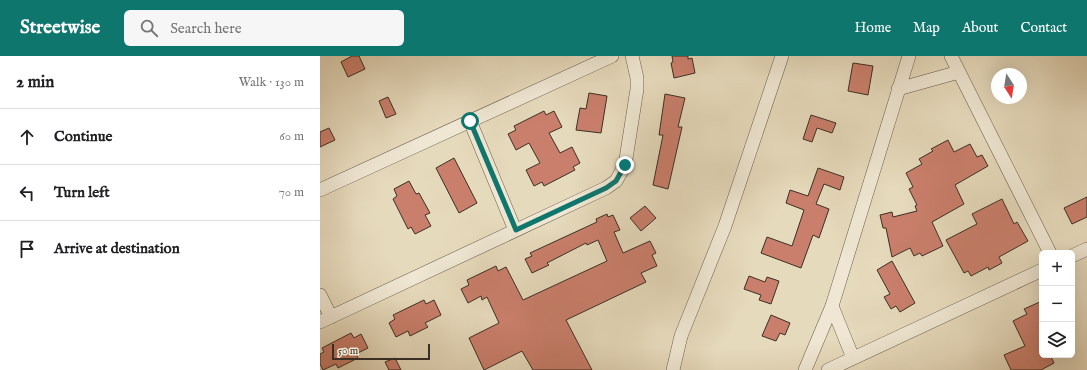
<!DOCTYPE html>
<meta charset="utf-8">
<style>
:root{--surface:#fff;--page:#f6f6f6;--text:#202124;--muted:#757577;--line:#e0e0e0;--accent:#0f766e}
body{margin:0;font-family:"IM FELL English",serif;background:var(--page);color:var(--text)}
.controls{position:absolute;right:12px;bottom:12px;display:grid;overflow:hidden;border-radius:6px;box-shadow:0 4px 16px #0002}
.controls button{width:36px;height:36px;display:grid;place-items:center;padding:0;border:0;border-bottom:1px solid var(--line);background:var(--surface);color:var(--text);font:20px sans-serif}
.compass{position:absolute;left:671px;top:12px;width:36px;height:36px;border-radius:50%;background:var(--surface);box-shadow:0 4px 16px #0002;rotate:168deg}
.scale{position:absolute;left:12px;bottom:10px;width:98px;box-sizing:border-box;padding-left:4px;border:2px solid #3b2f24;border-top:0;font-size:11px;line-height:14px;white-space:nowrap;color:#3b2f24;-webkit-text-stroke:3px #efe7d3;paint-order:stroke}
.stop{position:absolute;width:12px;height:12px;margin:-9px;border:3px solid #0f766e;border-radius:50%;background:#fff}
.stop.end{background:#0f766e;border-color:#fff;box-shadow:0 1px 4px #0008}
.list{margin:0;padding:0;list-style:none}
h2{display:flex;justify-content:space-between;align-items:center;height:52px;margin:0;padding:0 16px;font-size:17px}
h2 small{font-size:13px;font-weight:400;color:var(--muted)}
.list li{display:grid;grid-template-columns:26px 1fr auto;gap:12px;align-items:center;box-sizing:border-box;height:56px;padding:0 16px;border-top:1px solid var(--line)}
.list b{display:block;font-size:15px;white-space:nowrap}
.list em{font-size:13px;font-style:normal;color:var(--muted)}
.icon{flex:none;width:22px;height:22px;fill:none;stroke:currentColor;stroke-width:2;stroke-linecap:round;stroke-linejoin:round}
.map{position:relative;flex:none;width:767px;height:314px;overflow:hidden}
header{display:flex;align-items:center;gap:24px;box-sizing:border-box;height:56px;padding:0 20px;background:var(--accent);color:#fff}
header strong{font-size:19px}
nav{display:flex;gap:22px;margin-inline-start:auto;font-size:14px}
.search{width:280px;height:36px;background:var(--page);display:flex;align-items:center;gap:10px;box-sizing:border-box;padding:0 14px;border-radius:6px;color:var(--muted);font-size:15px}
main{display:flex}
aside{flex:1;background:var(--surface)}
.map>svg:first-child{display:block}
.building{fill:#ca7f6c;stroke:#3b2f24}
.lines{fill:none;stroke-linecap:round;stroke-linejoin:round}
.street-casing{stroke:#665a4a;stroke-width:14}
.street{stroke:#efe7d3;stroke-width:13}
.route{stroke:#0f766e;stroke-width:5}
</style>
<header>
<strong>Streetwise</strong>
<div class="search"><svg class="icon" aria-label="search" viewBox="0 0 24 24"><circle cx="10" cy="10" r="6"/><path d="M15 15l6 6"/></svg>Search here</div>
<nav><a>Home</a><a>Map</a><a>About</a><a>Contact</a></nav>
</header>
<main>
<aside>
<h2>2 min<small>Walk · 130 m</small></h2>
<ul class="list">
<li><svg class="icon" aria-label="ahead" viewBox="0 0 24 24"><path d="M12 20V5M6 11l6-6 6 6"/></svg><div><b>Continue</b></div><em>60 m</em></li>
<li><svg class="icon" aria-label="left" viewBox="0 0 24 24"><path d="M17 20v-9H6M10 6l-5 5 5 5"/></svg><div><b>Turn left</b></div><em>70 m</em></li>
<li><svg class="icon" aria-label="arrive" viewBox="0 0 24 24"><path d="M6 21V4h12l-3 4 3 4H6"/></svg><div><b>Arrive at destination</b></div></li>
</ul>
</aside>
<div class="map">
<svg width="767" height="314" viewBox="0 0 767 314">
<rect width="100%" height="100%" fill="#e6dabc"/>
<filter id="stains"><feTurbulence type="fractalNoise" baseFrequency=".005" numOctaves="4"/><feColorMatrix values="0 0 0 0 .2 0 0 0 0 .09 0 0 0 0 .02 0 0 0 .5 -.17"/></filter>
<radialGradient id="worn" r=".72"><stop offset=".6" stop-color="#630" stop-opacity="0"/><stop offset="1" stop-color="#630" stop-opacity=".3"/></radialGradient>
<!-- building -->
<g class="building">
<polygon points="32,0 39,0 45,13 28,21 21,6"/>
<polygon points="352,0 368,0 368,3 372,2 375,17 354,22 351,7 353,6"/>
<polygon points="533,7 553,10 548,39 528,35"/>
<polygon points="269,37 287,40 281,77 256,74 260,52 266,53"/>
<polygon points="345,38 365,42 358,71 362,71 348,133 333,129 343,79 339,79"/>
<polygon points="68,41 76,58 66,62 59,45"/>
<polygon points="224,55 226,59 234,55 242,71 229,77 240,97 252,91 260,107 253,111 255,114 224,130 222,126 214,130 206,114 220,107 209,87 196,94 188,78 196,74 194,70"/>
<polygon points="491,59 516,67 512,77 497,72 492,86 483,83"/>
<polygon points="9,72 15,84 0,91 0,76"/>
<polygon points="628,84 634,96 650,88 657,101 662,99 668,110 635,129 644,148 612,166 623,190 602,200 600,197 594,200 590,192 572,201 566,172 563,172 560,159 572,156 573,161 597,155 595,150 597,149 589,133 593,131 586,117 602,108 599,103 613,95 611,93"/>
<polygon points="134,102 157,147 139,157 116,112"/>
<polygon points="498,112 524,121 520,134 504,128 496,148 509,153 499,182 493,179 481,212 441,197 447,181 472,190 484,154 466,147 470,134 488,140"/>
<polygon points="89,125 96,138 99,137 110,157 105,159 111,170 95,178 91,171 88,173 73,143 77,140 74,133"/>
<polygon points="767,141 767,161 752,168 744,152"/>
<polygon points="682,143 694,168 697,166 708,185 679,201 682,207 669,214 668,211 651,220 648,215 644,217 626,184 657,168 652,158"/>
<polygon points="325,150 336,162 321,175 310,162"/>
<polygon points="287,158 288,161 293,159 300,174 294,176 303,197 330,185 336,197 332,199 337,210 321,217 326,226 246,264 272,314 213,314 202,295 164,314 149,282 179,267 167,241 162,244 161,240 148,247 141,233 149,229 147,224 176,210 178,215 186,211 203,244 287,205 278,184 267,189 266,187 227,207 229,209 212,217 205,203 212,200 210,197 277,166 276,163"/>
<polygon points="572,205 595,247 580,256 576,250 571,253 564,241 570,238 557,214"/>
<polygon points="429,220 445,226 447,221 459,225 451,248 439,244 441,239 424,233"/>
<polygon points="104,244 106,248 114,244 121,259 105,267 108,271 90,280 88,275 76,281 69,267 75,263 73,259"/>
<polygon points="722,245 722,299 730,299 734,307 721,314 691,314 684,299 705,290 693,265 707,258 704,253"/>
<polygon points="451,259 470,267 465,279 460,277 456,285 442,280"/>
<polygon points="31,277 34,282 41,278 48,292 36,298 38,302 18,312 16,308 3,314 0,308 0,298 4,296 2,292"/>
<polygon points="75,302 81,314 69,314 65,306"/>
</g>
<g class="lines">
<defs>
<g id="street">
<polyline points="631,0 730,197"/>
<polyline points="578,33 639,16"/>
<polyline points="150,65 195,174"/>
<polyline points="0,134 292,0"/>
<polyline points="752,200 767,193"/>
<polyline points="0,239 11,261"/>
<polyline points="512,250 533,302"/>
<polyline points="0,266 286,132 296,125 305,109 317,33 317,22 312,0"/>
<polyline points="353,314 361,280 405,170 462,0"/>
<polyline points="485,314 512,250 589,0"/>
<polyline points="508,314 722,214"/>
</g>
</defs>
<!-- street casing -->
<use href="#street" class="street-casing"/>
<!-- street -->
<use href="#street" class="street"/>
</g>
<g class="lines">
<!-- route -->
<polyline class="route" points="150,65 196,174 286,132 296,125 305,109"/>
</g>
<rect width="100%" height="100%" filter="url(#stains)"/>
<rect width="100%" height="100%" fill="url(#worn)"/>
</svg>
<div class="controls">
<button>+</button>
<button>−</button>
<button><svg class="icon" aria-label="layers" viewBox="0 0 24 24"><path d="M12 4l9 5-9 5-9-5zM3 14l9 5 9-5"/></svg></button>
</div>
<svg class="compass" viewBox="-18 -18 36 36"><path d="M0-13l5 13h-10z" fill="#e53935"/><path d="M0 13l5-13h-10z" fill="#757577"/></svg>
<div class="scale">50 m</div>
<div class="stop" style="left:150px;top:65px"></div>
<div class="stop end" style="left:305px;top:109px"></div>
</div>
</main>
